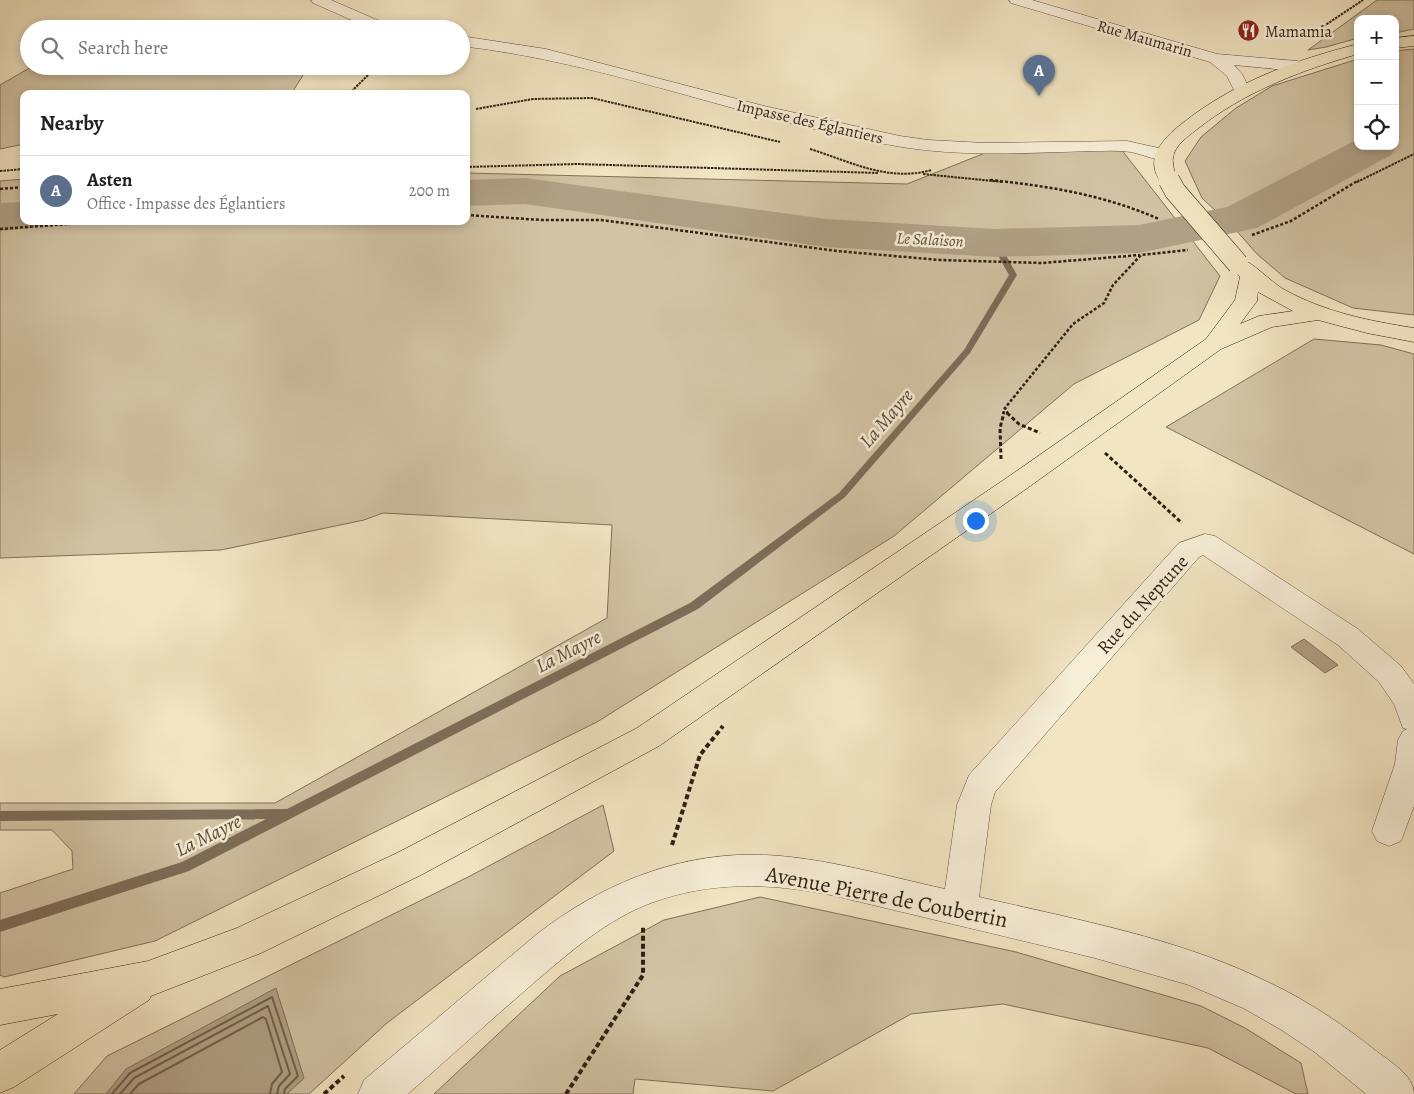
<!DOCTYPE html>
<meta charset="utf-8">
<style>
:root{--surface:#fff;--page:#f2f2f2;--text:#222;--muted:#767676;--line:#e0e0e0;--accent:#0f766e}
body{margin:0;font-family:Alegreya,serif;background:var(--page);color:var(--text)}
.controls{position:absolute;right:15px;top:15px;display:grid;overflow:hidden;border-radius:10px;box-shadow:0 2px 8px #0003}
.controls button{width:45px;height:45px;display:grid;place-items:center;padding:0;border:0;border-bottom:1px solid var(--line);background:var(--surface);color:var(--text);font:25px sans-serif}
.you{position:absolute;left:975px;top:520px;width:18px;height:18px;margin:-12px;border:4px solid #fff;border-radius:50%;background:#1a73e8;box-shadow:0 0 0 8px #1a73e833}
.badge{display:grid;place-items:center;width:32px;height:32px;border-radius:50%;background:var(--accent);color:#fff;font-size:16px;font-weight:700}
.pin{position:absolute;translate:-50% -41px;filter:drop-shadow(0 1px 2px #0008)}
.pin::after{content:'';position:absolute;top:26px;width:18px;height:15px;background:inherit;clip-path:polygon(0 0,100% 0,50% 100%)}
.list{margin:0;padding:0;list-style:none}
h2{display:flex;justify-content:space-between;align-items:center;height:65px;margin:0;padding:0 20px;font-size:21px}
h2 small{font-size:16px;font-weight:400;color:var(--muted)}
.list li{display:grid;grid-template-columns:32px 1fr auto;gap:15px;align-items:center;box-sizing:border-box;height:70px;padding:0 20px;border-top:1px solid var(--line)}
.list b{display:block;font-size:19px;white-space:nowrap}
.list p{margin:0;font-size:16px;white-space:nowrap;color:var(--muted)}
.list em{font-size:16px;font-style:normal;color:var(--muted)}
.icon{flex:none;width:28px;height:28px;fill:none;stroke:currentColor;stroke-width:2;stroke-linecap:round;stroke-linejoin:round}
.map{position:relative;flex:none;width:1414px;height:1094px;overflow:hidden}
.search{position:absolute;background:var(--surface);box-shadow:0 2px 8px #0003;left:20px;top:20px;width:450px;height:55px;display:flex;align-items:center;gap:12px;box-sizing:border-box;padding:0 18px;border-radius:28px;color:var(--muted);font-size:19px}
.panel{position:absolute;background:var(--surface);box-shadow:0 2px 8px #0003;left:20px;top:90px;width:450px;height:135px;border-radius:10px}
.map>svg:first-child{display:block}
.green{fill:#d1c3a4;stroke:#81705b}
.water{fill:#b0a186;stroke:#7d6d58}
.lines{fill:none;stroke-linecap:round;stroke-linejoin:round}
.shore{stroke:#70604c;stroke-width:2}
.stream{fill:#7d6d58;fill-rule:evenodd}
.river{fill:#b0a186;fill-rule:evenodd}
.minor-casing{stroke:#61503e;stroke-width:1}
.major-casing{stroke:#311e12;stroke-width:1}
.path-far3{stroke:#311e12;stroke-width:2;stroke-dasharray:2.5 1;stroke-linecap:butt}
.path-far2{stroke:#311e12;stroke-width:2.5;stroke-dasharray:3 2;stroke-linecap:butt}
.path-far1{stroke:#311e12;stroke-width:3;stroke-dasharray:4 2.5;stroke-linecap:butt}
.path{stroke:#311e12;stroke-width:4;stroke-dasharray:5 3;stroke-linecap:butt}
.minor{fill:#f7eed7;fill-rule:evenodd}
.major{fill:#f2e5c2;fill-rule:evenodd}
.major-bridge-far1-casing{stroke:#311e12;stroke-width:18;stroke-linecap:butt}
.major-bridge-casing{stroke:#311e12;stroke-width:22;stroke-linecap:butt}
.major-bridge-far1{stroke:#f2e5c2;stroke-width:17}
.major-bridge{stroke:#f2e5c2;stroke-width:21}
.labels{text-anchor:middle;stroke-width:5;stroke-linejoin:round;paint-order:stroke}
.far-poi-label{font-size:16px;fill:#311e12;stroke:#f7eed7;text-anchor:start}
.far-street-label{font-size:16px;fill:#311e12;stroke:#f7eed7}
.far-water-label{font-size:16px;font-style:italic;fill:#5d4c3b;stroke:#f7eed7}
.street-label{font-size:19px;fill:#311e12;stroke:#f7eed7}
.water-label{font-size:20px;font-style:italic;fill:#5d4c3b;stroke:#f7eed7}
.near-street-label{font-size:22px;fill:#311e12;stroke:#f7eed7}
</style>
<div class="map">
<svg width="1414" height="1094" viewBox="0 0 1414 1094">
<rect width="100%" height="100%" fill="#f2e5c2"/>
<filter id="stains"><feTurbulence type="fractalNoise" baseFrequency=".004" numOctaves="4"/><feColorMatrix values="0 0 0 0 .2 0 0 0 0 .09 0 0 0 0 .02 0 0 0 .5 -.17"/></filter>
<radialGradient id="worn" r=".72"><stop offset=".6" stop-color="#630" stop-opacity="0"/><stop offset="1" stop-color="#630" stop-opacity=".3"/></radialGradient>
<!-- green -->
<g class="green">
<polygon points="1377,0 1414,0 1414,29 1395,33 1395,19 1358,19 1358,38 1326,47 1308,50"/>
<polygon points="1414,49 1414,315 1353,308 1285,278 1257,254 1235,229 1202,198 1185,161 1201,137 1236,108 1272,86 1358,59 1358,146 1395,146 1395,51"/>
<polygon points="33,66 309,66 291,94 24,94 24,144 0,149 0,85"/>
<polygon points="1121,149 1220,276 1199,320 1074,384 894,536 597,722 155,941 4,977 0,975 0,893 73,869 72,851 52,830 0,830 0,803 275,803 607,618 612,525 383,513 364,520 221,550 0,558 0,181 24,179 24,221 466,221 466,173 907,184 990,151"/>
<polygon points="1314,339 1381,345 1414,354 1414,554 1166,427"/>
<polygon points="603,805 614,851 387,1023 309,1094 74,1094 107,1056 470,876"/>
<polygon points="760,897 1016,952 1201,1006 1245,1028 1301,1063 1308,1094 1296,1094 1208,1048 1003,1004 911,1014 773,1091 635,1079 633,1094 434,1094 560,976 664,920"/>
</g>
<!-- water -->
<g class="water">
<polygon points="1304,639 1338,665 1325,673 1291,647"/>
<polygon points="276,988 304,1078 287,1094 106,1094 126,1069"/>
</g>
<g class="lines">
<!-- shore -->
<g class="shore">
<polyline points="112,1094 130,1073 272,997 298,1076 285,1089 284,1094"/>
<polyline points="120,1094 134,1078 268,1006 290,1074 279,1086 277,1094"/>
<polyline points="130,1094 139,1084 263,1017 266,1019 282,1072 272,1084 270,1094"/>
</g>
<!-- stream -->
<polygon class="stream" points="992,241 998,241 1017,275 970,353 845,497 698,609 189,871 0,932 0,920 182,862 266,819 0,821 0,811 287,809 690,603 839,493 964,350 1009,275 991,243"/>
<!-- river -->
<g class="river">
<polygon points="1358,139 1358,146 1395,146 1395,144 1397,146 1391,155 1257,228 1139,253 995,257 826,247 525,204 466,206 466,180 525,178 826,219 995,229 1139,225 1227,207"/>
<polygon points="24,202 24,221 42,221 40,225 24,229 0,231 0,203"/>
</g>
<defs>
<g id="minor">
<polygon points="311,0 331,0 391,26 394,29 372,29 313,3"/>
<polygon points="1009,0 1032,0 1217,54 1297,61 1303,63 1305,66 1303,69 1297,71 1234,65 1242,74 1250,90 1248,94 1236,94 1227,76 1210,62 1011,3"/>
<path d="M461,36L546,49L764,106L900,136L928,140L985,143L1127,141L1172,151L1174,155L1172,159C1157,162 1145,155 1131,152C1118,150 1103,151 1090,151C1027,153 964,157 902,147C753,123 611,63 461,46Z"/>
<path d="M1205,534L1215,536L1358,629L1401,666L1414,684V806L1401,841L1389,846L1377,841L1372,831L1395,764L1398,740L1403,731L1407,729L1403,728L1394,704L1379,682L1338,645L1203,555L1199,557L995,792L991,805L979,897C1078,920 1179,938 1270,983C1308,1001 1342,1024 1375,1050C1389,1061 1414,1075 1414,1094H1366L1316,1053L1280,1029L1243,1008L1189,985L1095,958L831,895C770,883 710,881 651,903C608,919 571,951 536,981C493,1018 451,1056 408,1094H358L364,1080L537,934C603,883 681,851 766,855C826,858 886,876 945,889L957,805L969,775L1179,543Z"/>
</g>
<g id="major">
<polygon points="1414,36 1414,46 1395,48 1395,38"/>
<path d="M1358,44V54C1299,71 1244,92 1196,130C1187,137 1176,145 1173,156C1172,162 1174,169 1175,175L1173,179L1166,181L1159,179C1144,156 1167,135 1184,122C1235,82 1295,60 1358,44Z"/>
<path d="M1238,258C1253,261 1270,282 1285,290C1325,312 1369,321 1414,328V342L1367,333L1318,320L1272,327L1221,349L1026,489L659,746L421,875L261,953L151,996L149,1000L14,1087L0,1093V1050L58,1014L0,1025V989L148,961L237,928L397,853L637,728L1008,477L1206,339L1235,300L1240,277L1228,264L1231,260ZM1258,292L1293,311L1259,316L1240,324L1257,301Z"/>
</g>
</defs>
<!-- minor casing -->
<use href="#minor" class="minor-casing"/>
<!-- major casing -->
<use href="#major" class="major-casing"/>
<!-- path-far3 -->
<g class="path-far3">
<polyline points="1306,38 1363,0"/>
<polyline points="349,94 370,73 372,66"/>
<polyline points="476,109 533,99 592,98 780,142"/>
<path d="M810,149C852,162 887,182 932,170"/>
<polyline points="466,167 577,164 878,173"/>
<polyline points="0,171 24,169"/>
<polyline points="923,174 1003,182"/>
<polyline points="1357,182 1414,154"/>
</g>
<!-- path-far2 -->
<g class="path-far2">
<path d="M990,180C1049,186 1104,195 1159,219"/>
<polyline points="0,189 24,187"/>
<polyline points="466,215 542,220 601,220 837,251 940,260 1042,263 1140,255"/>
<polyline points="0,229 111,221"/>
<polyline points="1252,235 1291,221 1359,180"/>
<polyline points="1003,414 1005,408"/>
<polyline points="1008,414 1005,408 1073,324 1104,303 1113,285 1141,255 1188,250"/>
</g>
<!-- path-far1 -->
<g class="path-far1">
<polyline points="1007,413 1019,424 1040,433"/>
<polyline points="1105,453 1182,523"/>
<polyline points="1001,459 1000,428 1004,413"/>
</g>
<!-- path -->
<g class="path">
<polyline points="672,845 700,755 723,726"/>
<polyline points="324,1094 344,1076"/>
<polyline points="566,1094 643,975 643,925"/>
</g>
<!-- minor -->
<use href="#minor" class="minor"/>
<!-- major -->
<use href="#major" class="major"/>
<defs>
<polyline id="major-bridge-far1" points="1166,175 1170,182"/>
<polyline id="major-bridge" points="1169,180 1175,191 1238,264"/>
</defs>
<!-- major-bridge-far1 casing -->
<use href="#major-bridge-far1" class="major-bridge-far1-casing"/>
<!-- major-bridge casing -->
<use href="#major-bridge" class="major-bridge-casing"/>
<!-- major-bridge-far1 -->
<use href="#major-bridge-far1" class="major-bridge-far1"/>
<!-- major-bridge -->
<use href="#major-bridge" class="major-bridge"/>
</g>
<!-- icons -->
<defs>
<symbol id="restaurant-disc" viewBox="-11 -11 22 22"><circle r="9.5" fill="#8f2418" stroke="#f7eed7"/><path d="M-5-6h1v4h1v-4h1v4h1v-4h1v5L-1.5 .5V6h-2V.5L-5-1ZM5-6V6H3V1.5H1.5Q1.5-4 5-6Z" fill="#fff"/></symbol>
</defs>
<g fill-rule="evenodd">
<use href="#restaurant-disc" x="1236" y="18" width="25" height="25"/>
</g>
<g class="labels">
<!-- far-poi labels -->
<g class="far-poi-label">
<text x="1265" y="37">Mamamia</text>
</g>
<!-- far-street labels -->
<g class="far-street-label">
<text transform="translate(1145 38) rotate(16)" y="6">Rue Maumarin</text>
<text transform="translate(810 121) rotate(13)" y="6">Impasse des Églantiers</text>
</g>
<!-- far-water labels -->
<g class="far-water-label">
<text transform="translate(930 239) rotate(3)" y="6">Le Salaison</text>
</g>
<!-- street labels -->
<g class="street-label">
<text transform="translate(1142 604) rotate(-48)" y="7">Rue du Neptune</text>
</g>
<!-- water labels -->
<g class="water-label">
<text transform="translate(886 418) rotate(-49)" y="7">La Mayre</text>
<text transform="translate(568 651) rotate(-27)" y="7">La Mayre</text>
<text transform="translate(208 835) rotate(-26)" y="7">La Mayre</text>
</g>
<!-- near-street labels -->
<g class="near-street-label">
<text transform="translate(887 896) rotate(11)" y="8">Avenue Pierre de Coubertin</text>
</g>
</g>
<rect width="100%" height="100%" filter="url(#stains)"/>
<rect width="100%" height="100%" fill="url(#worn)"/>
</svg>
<div class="controls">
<button>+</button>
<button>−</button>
<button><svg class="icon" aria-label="locate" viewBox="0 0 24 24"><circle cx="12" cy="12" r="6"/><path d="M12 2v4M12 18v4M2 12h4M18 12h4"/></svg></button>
</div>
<div class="you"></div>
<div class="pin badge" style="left:1039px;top:96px;background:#5c6f8a">A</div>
<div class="search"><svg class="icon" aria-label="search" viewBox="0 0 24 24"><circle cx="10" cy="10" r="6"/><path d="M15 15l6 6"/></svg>Search here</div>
<section class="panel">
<h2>Nearby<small></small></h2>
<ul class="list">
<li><span class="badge" style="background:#5c6f8a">A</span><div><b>Asten</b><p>Office · Impasse des Églantiers</p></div><em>200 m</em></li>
</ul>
</section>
</div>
